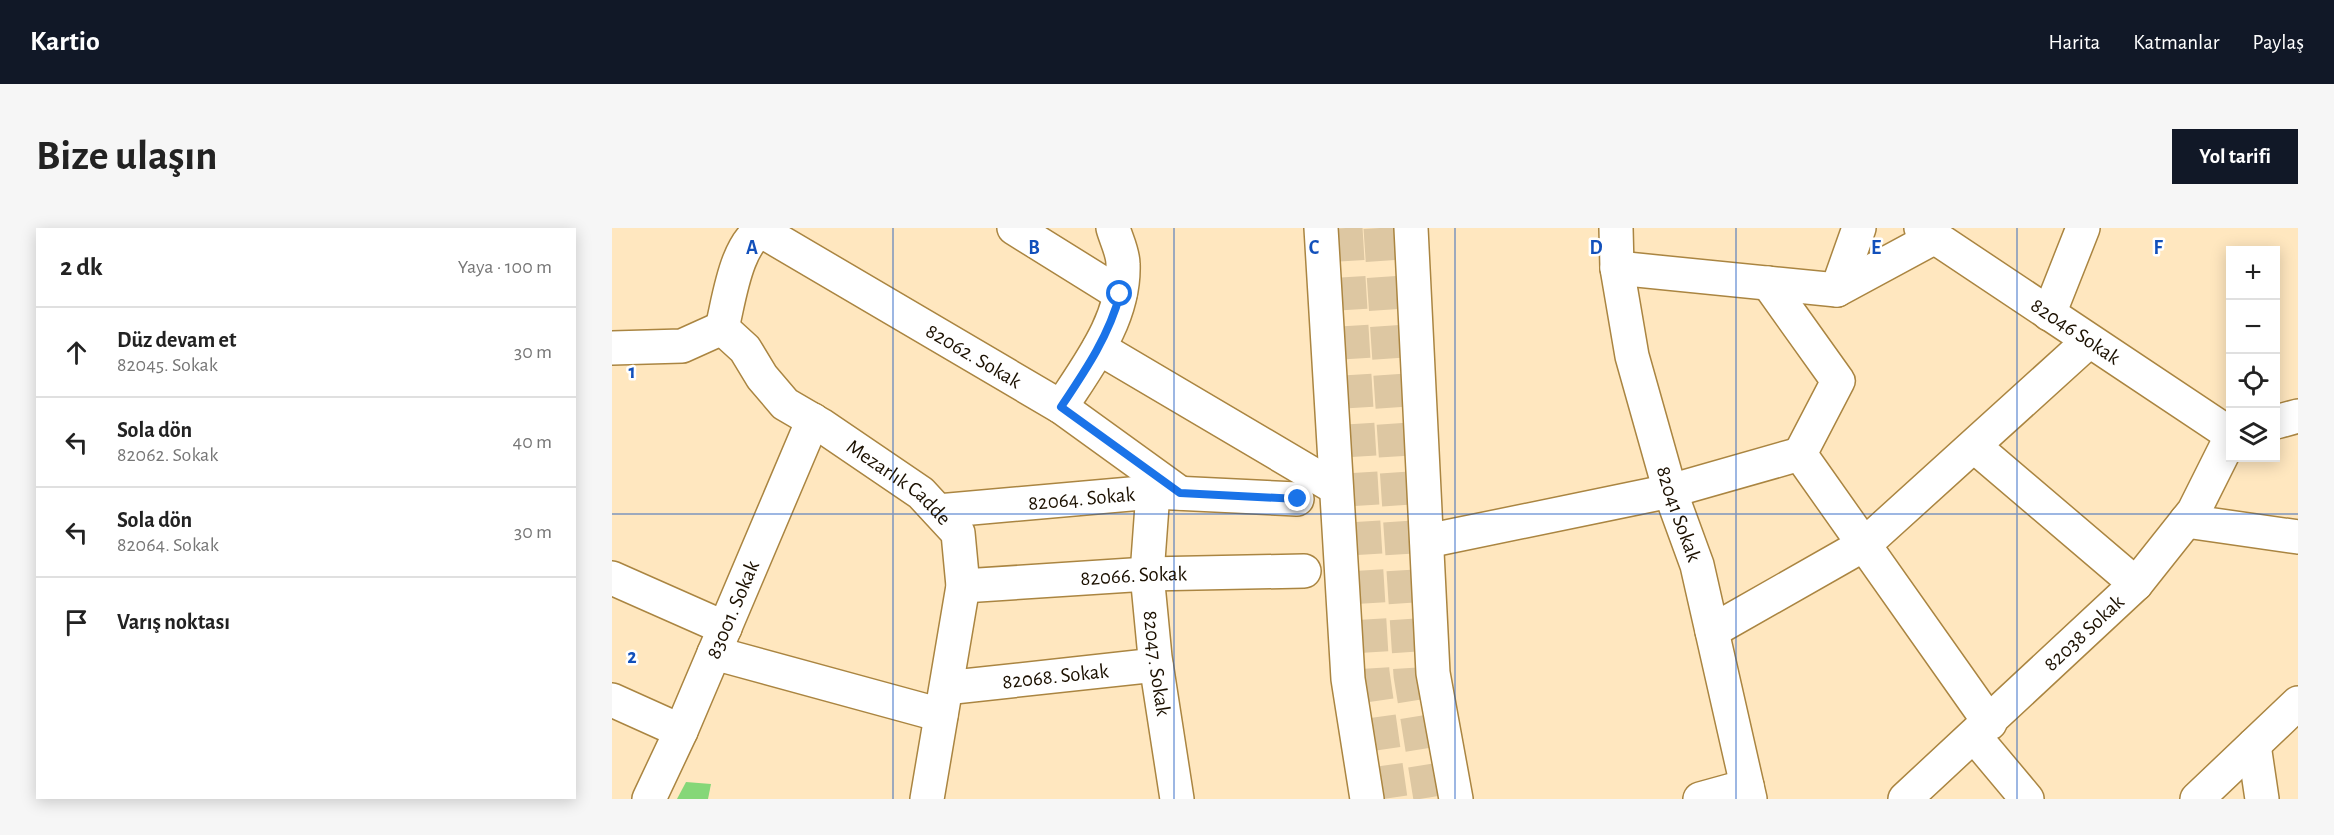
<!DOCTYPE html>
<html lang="tr">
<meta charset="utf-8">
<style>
:root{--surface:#fff;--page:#f6f6f6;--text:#222;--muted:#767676;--line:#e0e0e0;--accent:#111827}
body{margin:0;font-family:"Alegreya Sans",sans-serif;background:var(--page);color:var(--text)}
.controls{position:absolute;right:18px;top:18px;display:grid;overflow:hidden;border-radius:0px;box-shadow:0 3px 15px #0003}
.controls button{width:54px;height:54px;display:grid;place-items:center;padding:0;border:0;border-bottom:2px solid var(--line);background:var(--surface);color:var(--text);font:30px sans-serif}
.stop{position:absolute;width:18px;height:18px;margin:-14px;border:4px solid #1a73e8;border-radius:50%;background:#fff}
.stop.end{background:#1a73e8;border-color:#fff;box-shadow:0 2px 6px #0008}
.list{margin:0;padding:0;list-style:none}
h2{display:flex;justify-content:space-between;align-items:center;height:78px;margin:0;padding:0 24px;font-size:26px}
h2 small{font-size:20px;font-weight:400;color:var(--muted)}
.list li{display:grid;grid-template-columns:39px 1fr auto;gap:18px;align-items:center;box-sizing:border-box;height:90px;padding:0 24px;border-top:2px solid var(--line)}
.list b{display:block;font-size:22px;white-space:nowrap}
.list p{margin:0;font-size:20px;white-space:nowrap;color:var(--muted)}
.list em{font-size:20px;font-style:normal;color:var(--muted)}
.icon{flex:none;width:33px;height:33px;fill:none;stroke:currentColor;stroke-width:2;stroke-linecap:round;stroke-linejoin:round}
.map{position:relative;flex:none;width:1686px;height:571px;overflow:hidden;border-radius:0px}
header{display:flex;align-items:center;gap:36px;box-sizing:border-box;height:84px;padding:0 30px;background:var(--accent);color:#fff}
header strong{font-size:28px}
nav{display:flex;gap:33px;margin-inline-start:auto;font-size:21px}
.intro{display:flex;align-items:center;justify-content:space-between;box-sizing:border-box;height:144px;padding:0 36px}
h1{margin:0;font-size:42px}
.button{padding:15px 27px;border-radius:0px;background:var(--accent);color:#fff;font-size:21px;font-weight:700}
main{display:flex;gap:36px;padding:0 36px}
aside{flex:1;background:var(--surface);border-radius:0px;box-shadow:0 3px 15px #0003}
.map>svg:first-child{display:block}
.green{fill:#85d778}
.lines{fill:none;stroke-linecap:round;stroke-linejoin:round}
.major-tunnel{stroke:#ddc7a2;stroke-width:33;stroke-dasharray:33 16;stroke-linecap:butt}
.minor-casing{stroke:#aa8541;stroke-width:36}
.major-casing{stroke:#aa8541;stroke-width:36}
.minor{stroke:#fff;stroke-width:33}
.major{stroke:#fff;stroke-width:33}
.route{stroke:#1a73e8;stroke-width:8}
.grid{fill:none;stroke:#1250bb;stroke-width:1.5;stroke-opacity:0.55}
.labels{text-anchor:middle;stroke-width:5;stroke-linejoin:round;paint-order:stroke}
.street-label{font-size:21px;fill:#1b1000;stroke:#fff}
.grid-label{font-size:20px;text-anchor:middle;font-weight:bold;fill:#1250bb;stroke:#fff;stroke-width:5;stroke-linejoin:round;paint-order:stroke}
</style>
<header>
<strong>Kartio</strong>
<nav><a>Harita</a><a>Katmanlar</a><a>Paylaş</a></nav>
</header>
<div class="intro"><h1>Bize ulaşın</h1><a class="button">Yol tarifi</a></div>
<main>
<aside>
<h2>2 dk<small>Yaya · 100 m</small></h2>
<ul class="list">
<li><svg class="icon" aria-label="ahead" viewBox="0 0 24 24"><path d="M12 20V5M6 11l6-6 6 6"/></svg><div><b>Düz devam et</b><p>82045. Sokak</p></div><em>30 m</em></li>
<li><svg class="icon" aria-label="left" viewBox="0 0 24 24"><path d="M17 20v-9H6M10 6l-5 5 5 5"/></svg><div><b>Sola dön</b><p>82062. Sokak</p></div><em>40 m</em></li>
<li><svg class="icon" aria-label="left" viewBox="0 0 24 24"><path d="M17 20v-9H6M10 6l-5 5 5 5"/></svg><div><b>Sola dön</b><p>82064. Sokak</p></div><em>30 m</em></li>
<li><svg class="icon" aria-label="arrive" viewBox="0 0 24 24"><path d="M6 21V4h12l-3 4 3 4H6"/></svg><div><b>Varış noktası</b></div></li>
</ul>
</aside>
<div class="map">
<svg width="1686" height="571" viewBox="0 0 1686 571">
<rect width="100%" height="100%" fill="#ffe7bf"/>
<!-- green -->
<polygon class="green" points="74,554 99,556 96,571 65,571"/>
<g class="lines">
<!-- major-tunnel -->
<g class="major-tunnel">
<polyline points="734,0 761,444 779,571"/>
<polyline points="768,0 798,447 818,571"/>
</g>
<defs>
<g id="minor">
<polyline points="402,0 508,66"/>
<path id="s1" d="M1004,0L1005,40L1020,128L1058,263L1085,337L1138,571"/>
<path id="s2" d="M1309,0L1618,206"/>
<path id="s3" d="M148,2L449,179L568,265"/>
<polyline points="1005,40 1225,62 1323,9"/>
<polyline points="1156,55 1226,153 1188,226 1378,495"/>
<polyline points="1225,62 1247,0"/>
<polyline points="1437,86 1471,0"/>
<path id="s4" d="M110,100L133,121L150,149L173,176L209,197L309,265L346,305L351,358L315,571"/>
<path d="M110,100C117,73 124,11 154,0"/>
<polyline points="0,120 70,118 110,100"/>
<polyline points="487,120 724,260"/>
<path d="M449,179C477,136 513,90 511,36C511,24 504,11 501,0"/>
<polyline points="1664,194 1686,188"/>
<polyline points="1362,218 1524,356"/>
<path id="s5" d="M541,264L535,346L543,429L565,571"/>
<path id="s6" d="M326,283L541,264L685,271"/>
<polyline points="1574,293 1686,309"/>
<polyline points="815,313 1058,263 1188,226"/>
<polyline points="0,350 113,400"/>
<path id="s7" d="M351,358L535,346L692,343"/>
<polyline points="1100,403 1253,316 1477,113"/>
<polyline points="102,425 329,487"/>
<path id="s8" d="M342,459L544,437"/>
<polyline points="0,472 69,503"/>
<polyline points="1363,509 1415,571"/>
<polyline points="1642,517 1650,571"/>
<path id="s9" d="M37,571L69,503L201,192"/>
<polyline points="1088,571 1135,558"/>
<path id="s10" d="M1293,571L1524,356L1582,283L1618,211"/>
<polyline points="1585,571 1686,475"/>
</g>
<g id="major">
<polyline points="709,0 736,451 755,571"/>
<polyline points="799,0 821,445 844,571"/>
</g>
</defs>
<!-- minor casing -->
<use href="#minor" class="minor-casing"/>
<!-- major casing -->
<use href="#major" class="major-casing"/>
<!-- minor -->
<use href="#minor" class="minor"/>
<!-- major -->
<use href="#major" class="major"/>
</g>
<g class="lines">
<!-- route -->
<path class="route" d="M508,66C497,108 473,143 449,179L568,265L686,271"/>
</g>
<!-- grid -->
<path class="grid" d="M281,0V571M562,0V571M843,0V571M1124,0V571M1405,0V571M0,286H1686"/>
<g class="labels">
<!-- street labels -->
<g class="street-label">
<text dy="7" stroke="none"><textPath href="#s2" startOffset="186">82046 Sokak</textPath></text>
<text dy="7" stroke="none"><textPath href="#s3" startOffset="248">82062. Sokak</textPath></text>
<text dy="7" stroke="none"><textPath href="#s4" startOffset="238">Mezarlık Cadde</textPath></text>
<text dy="7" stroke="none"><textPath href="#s6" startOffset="144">82064. Sokak</textPath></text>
<text dy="7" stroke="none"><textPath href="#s1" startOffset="294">82041 Sokak</textPath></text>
<text dy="7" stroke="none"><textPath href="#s7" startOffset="171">82066. Sokak</textPath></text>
<text dy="7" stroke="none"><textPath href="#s9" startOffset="207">83001. Sokak</textPath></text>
<text dy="7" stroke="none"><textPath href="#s10" startOffset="244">82038 Sokak</textPath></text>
<text dy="7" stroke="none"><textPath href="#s5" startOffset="172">82047. Sokak</textPath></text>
<text dy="7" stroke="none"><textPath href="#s8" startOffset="102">82068. Sokak</textPath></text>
</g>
</g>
<g class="grid-label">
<text x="140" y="26">A</text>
<text x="422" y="26">B</text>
<text x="702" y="26">C</text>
<text x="984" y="26">D</text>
<text x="1264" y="26">E</text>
<text x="1546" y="26">F</text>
<text x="20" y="150">1</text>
<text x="20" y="435">2</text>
</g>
</svg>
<div class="controls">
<button>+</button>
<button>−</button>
<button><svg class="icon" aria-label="locate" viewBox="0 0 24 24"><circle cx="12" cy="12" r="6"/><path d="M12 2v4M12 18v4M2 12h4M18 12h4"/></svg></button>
<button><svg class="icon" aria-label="layers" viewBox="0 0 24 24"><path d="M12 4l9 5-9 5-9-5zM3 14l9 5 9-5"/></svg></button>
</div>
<div class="stop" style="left:508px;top:66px"></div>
<div class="stop end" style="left:686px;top:271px"></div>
</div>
</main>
